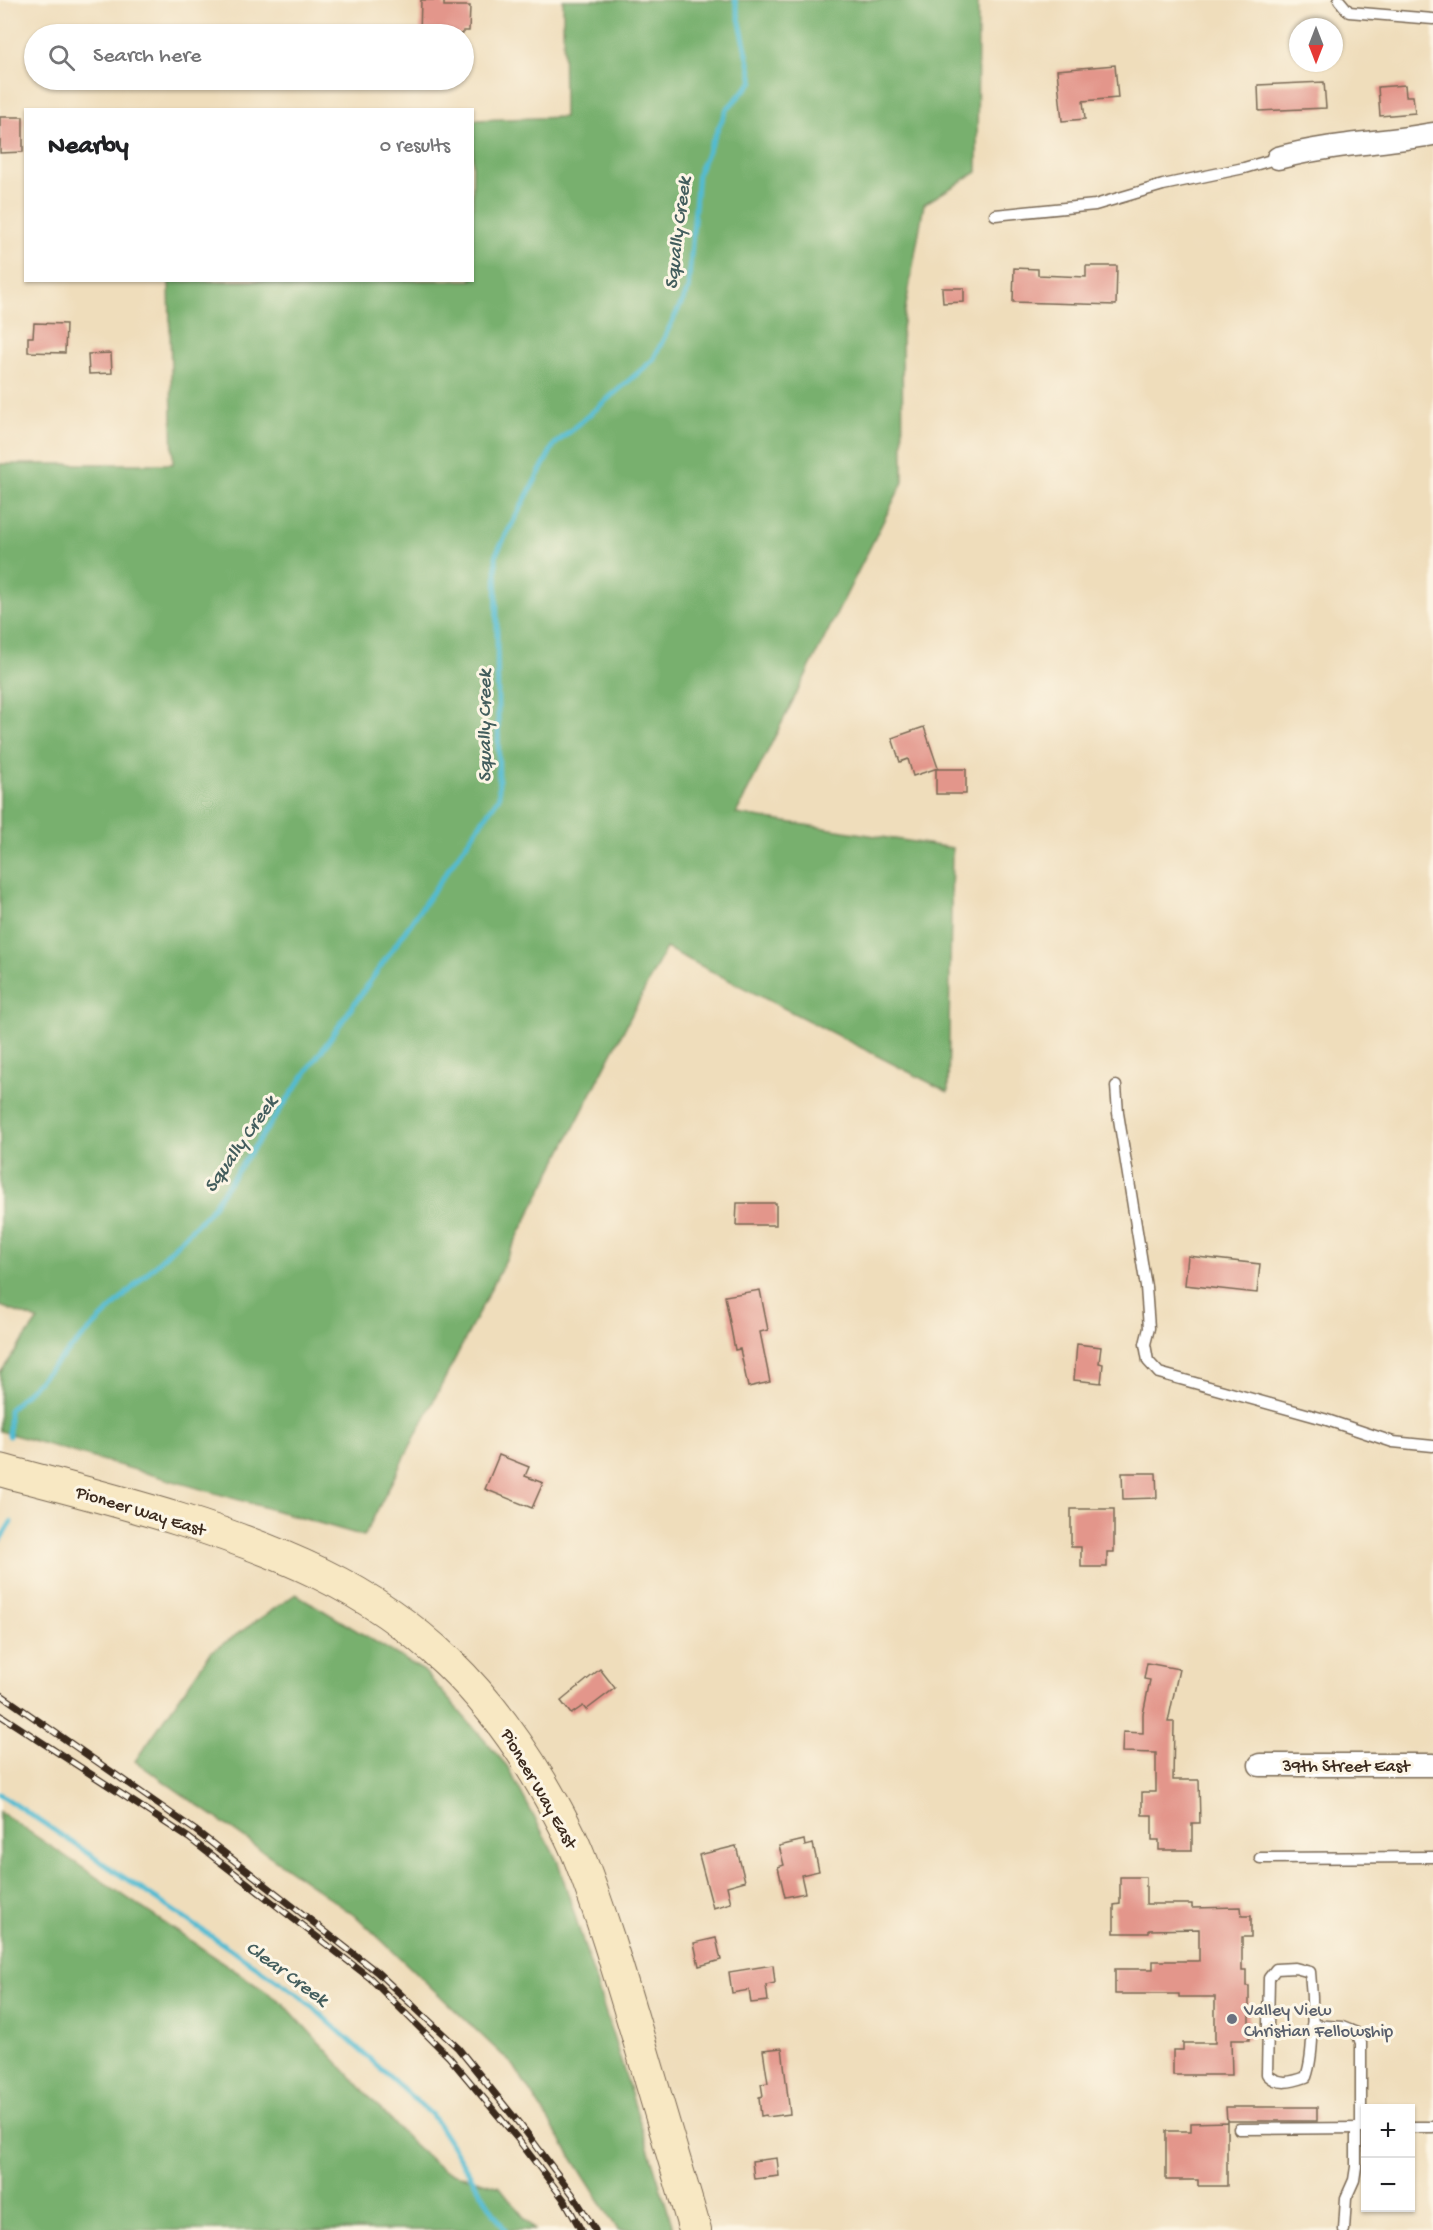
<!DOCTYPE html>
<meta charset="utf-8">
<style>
:root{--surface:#fff;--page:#f6f6f6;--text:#202124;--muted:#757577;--line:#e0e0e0}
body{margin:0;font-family:"Gochi Hand",sans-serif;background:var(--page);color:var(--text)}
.controls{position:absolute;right:18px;bottom:18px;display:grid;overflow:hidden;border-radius:0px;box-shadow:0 2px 4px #0004}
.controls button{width:54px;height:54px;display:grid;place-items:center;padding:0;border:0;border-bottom:2px solid var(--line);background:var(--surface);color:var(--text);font:30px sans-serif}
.compass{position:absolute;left:1289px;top:18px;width:54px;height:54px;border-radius:50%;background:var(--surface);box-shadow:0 2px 4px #0004;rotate:180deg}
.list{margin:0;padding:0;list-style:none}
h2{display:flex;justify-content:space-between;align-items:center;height:78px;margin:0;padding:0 24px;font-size:26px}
h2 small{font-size:20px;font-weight:400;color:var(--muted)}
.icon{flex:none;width:33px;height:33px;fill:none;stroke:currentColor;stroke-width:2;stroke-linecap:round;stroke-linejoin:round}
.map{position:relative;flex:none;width:1433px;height:2230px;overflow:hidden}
.search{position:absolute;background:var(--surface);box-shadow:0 2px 4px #0004;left:24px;top:24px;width:450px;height:66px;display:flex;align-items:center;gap:15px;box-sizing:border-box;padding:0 21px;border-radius:33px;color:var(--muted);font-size:22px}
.panel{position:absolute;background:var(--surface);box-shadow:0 2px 4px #0004;left:24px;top:108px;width:450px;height:174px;border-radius:0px}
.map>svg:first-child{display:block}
.forest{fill:#78b06e;stroke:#5a6d46;stroke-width:1.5}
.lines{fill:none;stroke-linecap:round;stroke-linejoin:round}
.stream{stroke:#53bbd1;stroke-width:5}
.building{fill:#e3968b}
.service-casing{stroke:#7a6955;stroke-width:13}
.minor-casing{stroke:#7a6955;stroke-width:25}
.secondary-casing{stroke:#7a6955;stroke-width:34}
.service{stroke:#fff;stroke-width:10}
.minor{stroke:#fff;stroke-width:22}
.secondary{stroke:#f8e8c3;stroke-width:32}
.rail-casing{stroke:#3b2a1e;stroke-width:7}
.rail{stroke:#fcf5e5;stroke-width:4.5;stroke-dasharray:14;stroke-linecap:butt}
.worship-dot{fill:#6b7280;stroke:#fcf5e5;stroke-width:2}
.labels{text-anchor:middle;stroke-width:6;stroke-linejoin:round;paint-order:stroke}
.street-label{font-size:18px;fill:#3b2a1e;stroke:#fcf5e5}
.worship-label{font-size:18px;fill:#5b616d;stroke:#fcf5e5;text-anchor:start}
.water-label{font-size:20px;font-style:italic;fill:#435d5d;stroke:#fcf5e5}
</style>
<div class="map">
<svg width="1433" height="2230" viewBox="0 0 1433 2230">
<rect width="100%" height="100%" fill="#fcf5e5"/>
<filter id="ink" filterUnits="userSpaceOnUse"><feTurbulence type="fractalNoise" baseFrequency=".0167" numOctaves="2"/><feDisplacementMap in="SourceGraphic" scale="12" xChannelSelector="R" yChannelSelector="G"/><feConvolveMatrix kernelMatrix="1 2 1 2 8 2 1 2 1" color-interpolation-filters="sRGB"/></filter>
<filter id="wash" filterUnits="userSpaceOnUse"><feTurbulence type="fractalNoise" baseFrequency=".008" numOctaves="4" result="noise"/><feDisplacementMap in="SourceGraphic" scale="24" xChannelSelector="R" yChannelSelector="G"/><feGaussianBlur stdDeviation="1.35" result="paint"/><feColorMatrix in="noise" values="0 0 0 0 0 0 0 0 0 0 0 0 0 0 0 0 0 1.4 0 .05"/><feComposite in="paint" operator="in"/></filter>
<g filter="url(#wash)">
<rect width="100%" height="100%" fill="#efddbb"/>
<!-- forest -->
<g class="forest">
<polygon points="563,0 978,0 977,172 924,204 902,328 903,482 736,814 952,848 948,1092 666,948 364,1536 0,1431 0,1373 38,1320 0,1306 0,464 173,464 169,281 472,280 473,120 564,117"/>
<polygon points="296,1594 424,1671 507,1766 558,1862 674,2230 618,2230 514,2066 358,1918 135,1761 211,1652"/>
<polygon points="0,1812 283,2003 409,2140 442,2170 500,2187 534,2230 0,2230"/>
</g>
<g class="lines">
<!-- stream -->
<g class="stream">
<polyline points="9,1436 9,1410 208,1213 499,797 496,554 554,445 653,360 688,290 698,173 727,109 753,81 735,0"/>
<polyline points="0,1540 11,1522"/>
<polyline points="0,1794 300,1996 432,2115 505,2230"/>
</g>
</g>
<g id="blocks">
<!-- building -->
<g class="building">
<polygon points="421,0 444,0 444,6 470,6 469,31 463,31 463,34 420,34"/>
<polygon points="1115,65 1118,98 1083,101 1085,119 1062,121 1057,70"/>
<polygon points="1324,82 1326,108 1259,111 1258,85"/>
<polygon points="1405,85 1406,96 1413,96 1415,113 1380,116 1378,87"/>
<polygon points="0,117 23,117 23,152 0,153"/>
<polygon points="1086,266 1117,266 1116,305 1013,302 1014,268 1038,269 1038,275 1086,277"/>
<polygon points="942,288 964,288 964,302 943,303"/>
<polygon points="34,323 66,324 65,353 28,352 28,337 33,337"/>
<polygon points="111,353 112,373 89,374 88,354"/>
<polygon points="924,727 938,768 913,776 908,759 900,762 892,738"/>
<rect x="936" y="769" width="30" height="25"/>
<polygon points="737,1203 776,1203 776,1225 736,1225"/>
<polygon points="1188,1256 1260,1264 1257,1293 1185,1285"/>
<polygon points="760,1290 768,1330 760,1332 770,1382 748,1387 740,1349 735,1350 725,1296"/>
<polygon points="1077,1344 1101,1347 1099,1363 1103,1364 1101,1383 1074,1380"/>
<polygon points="499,1455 529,1467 525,1476 543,1483 532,1508 485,1489"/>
<polygon points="1122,1473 1156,1473 1157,1498 1123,1499"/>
<polygon points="1071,1509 1114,1509 1114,1552 1107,1552 1107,1567 1081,1567 1081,1547 1071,1547"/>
<polygon points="1147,1663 1179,1669 1168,1722 1174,1722 1173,1780 1199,1780 1200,1823 1192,1823 1192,1850 1159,1850 1159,1840 1152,1840 1152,1815 1142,1815 1142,1792 1156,1792 1156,1753 1122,1752 1123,1732 1143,1733 1143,1714 1150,1680 1144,1679"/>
<polygon points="600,1669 615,1688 586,1710 583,1706 571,1714 561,1701"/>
<polygon points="804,1840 805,1846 813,1844 819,1871 801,1875 805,1893 785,1897 778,1867 784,1865 779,1846"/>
<polygon points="736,1846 745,1881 727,1886 731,1903 713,1908 699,1855"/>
<polygon points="1120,1877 1146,1877 1146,1904 1192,1904 1192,1908 1241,1907 1242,1916 1251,1916 1251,1937 1242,1937 1242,1970 1246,1970 1246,1986 1249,1986 1249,2040 1231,2040 1232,2075 1173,2075 1173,2050 1183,2050 1183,2043 1215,2043 1215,1997 1179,1997 1179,1994 1115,1994 1115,1969 1153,1969 1153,1961 1199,1961 1199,1929 1149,1930 1149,1933 1114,1933 1114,1905 1120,1904"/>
<polygon points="716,1938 721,1960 699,1966 694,1943"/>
<polygon points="773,1965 775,1983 766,1985 768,2001 751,2003 749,1990 732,1993 729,1972"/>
<polygon points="782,2048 790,2114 767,2117 766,2115 761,2116 759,2097 763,2096 761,2084 768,2083 763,2050"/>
<polygon points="1226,2107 1317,2107 1317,2121 1227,2121"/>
<polygon points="1227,2122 1227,2186 1198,2186 1198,2180 1166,2180 1166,2131 1191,2131 1191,2123"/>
<polygon points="777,2158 779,2176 754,2179 752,2161"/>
</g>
</g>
</g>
<g filter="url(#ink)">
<use href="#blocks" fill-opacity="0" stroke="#7a6955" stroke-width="1.5"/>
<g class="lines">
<defs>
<g id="service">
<polyline points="1339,0 1349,12 1433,19"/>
<polyline points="995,215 1095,205 1163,185 1244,168 1278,158"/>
<polyline points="1116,1086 1118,1113 1146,1287 1149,1328 1145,1344 1148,1361 1159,1373 1324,1419 1393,1442 1433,1446"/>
<polyline points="1260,1858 1433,1857"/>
<path d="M1295,1968L1310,1972C1313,1999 1315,2052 1306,2077C1292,2082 1278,2086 1267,2074L1269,1978L1276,1969Z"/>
<polyline points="1312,2025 1342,2027 1357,2033 1361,2043 1361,2128"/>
<polyline points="1410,2127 1433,2127"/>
<polyline points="1239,2129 1365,2128"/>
<polyline points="1344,2230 1346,2198 1354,2180 1356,2167 1356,2128"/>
</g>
<g id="minor">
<path d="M1278,158C1329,144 1381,143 1433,134"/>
<polyline points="1260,1765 1433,1765"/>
</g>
<path id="secondary" d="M0,1470C106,1498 222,1526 321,1574C418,1621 488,1691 542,1784C556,1808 570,1833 580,1859C602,1915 619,1973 636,2030C656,2097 675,2163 695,2230"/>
</defs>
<!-- service casing -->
<use href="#service" class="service-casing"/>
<!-- minor casing -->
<use href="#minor" class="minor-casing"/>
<!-- secondary casing -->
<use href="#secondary" class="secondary-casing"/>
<!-- service -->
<use href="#service" class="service"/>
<!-- minor -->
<use href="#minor" class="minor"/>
<!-- secondary -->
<use href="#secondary" class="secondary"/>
<defs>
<g id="rail">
<polyline points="0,1694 195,1830 377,1972 458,2048 526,2132 573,2195 595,2230"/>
<polyline points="0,1715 189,1838 370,1978 449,2057 517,2138 565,2201 581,2230"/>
</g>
</defs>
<!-- rail casing -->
<use href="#rail" class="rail-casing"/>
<!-- rail -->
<use href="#rail" class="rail"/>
</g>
</g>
<!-- markers -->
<circle class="worship-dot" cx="1232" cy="2019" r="6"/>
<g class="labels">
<!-- street labels -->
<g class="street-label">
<text transform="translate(141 1510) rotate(17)" y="6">Pioneer Way East</text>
<text x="1346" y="1771">39th Street East</text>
<text transform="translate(540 1788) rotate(60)" y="6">Pioneer Way East</text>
</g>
<!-- worship labels -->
<g class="worship-label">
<text x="1244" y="2015">Valley View<tspan x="1244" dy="21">Christian Fellowship</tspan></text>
</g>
<!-- water labels -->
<g class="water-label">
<text transform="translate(676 233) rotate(-83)" y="7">Squally Creek</text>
<text transform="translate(483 726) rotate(-90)" y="7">Squally Creek</text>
<text transform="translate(239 1143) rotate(-55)" y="7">Squally Creek</text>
<text transform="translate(288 1972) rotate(36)" y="7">Clear Creek</text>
</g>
</g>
</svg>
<div class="controls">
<button>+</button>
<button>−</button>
</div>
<svg class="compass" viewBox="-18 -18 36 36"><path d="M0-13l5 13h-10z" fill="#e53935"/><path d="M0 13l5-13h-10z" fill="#757577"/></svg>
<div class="search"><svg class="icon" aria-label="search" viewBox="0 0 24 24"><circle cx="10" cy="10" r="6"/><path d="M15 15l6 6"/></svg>Search here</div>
<section class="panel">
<h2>Nearby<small>0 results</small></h2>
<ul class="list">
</ul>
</section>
</div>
